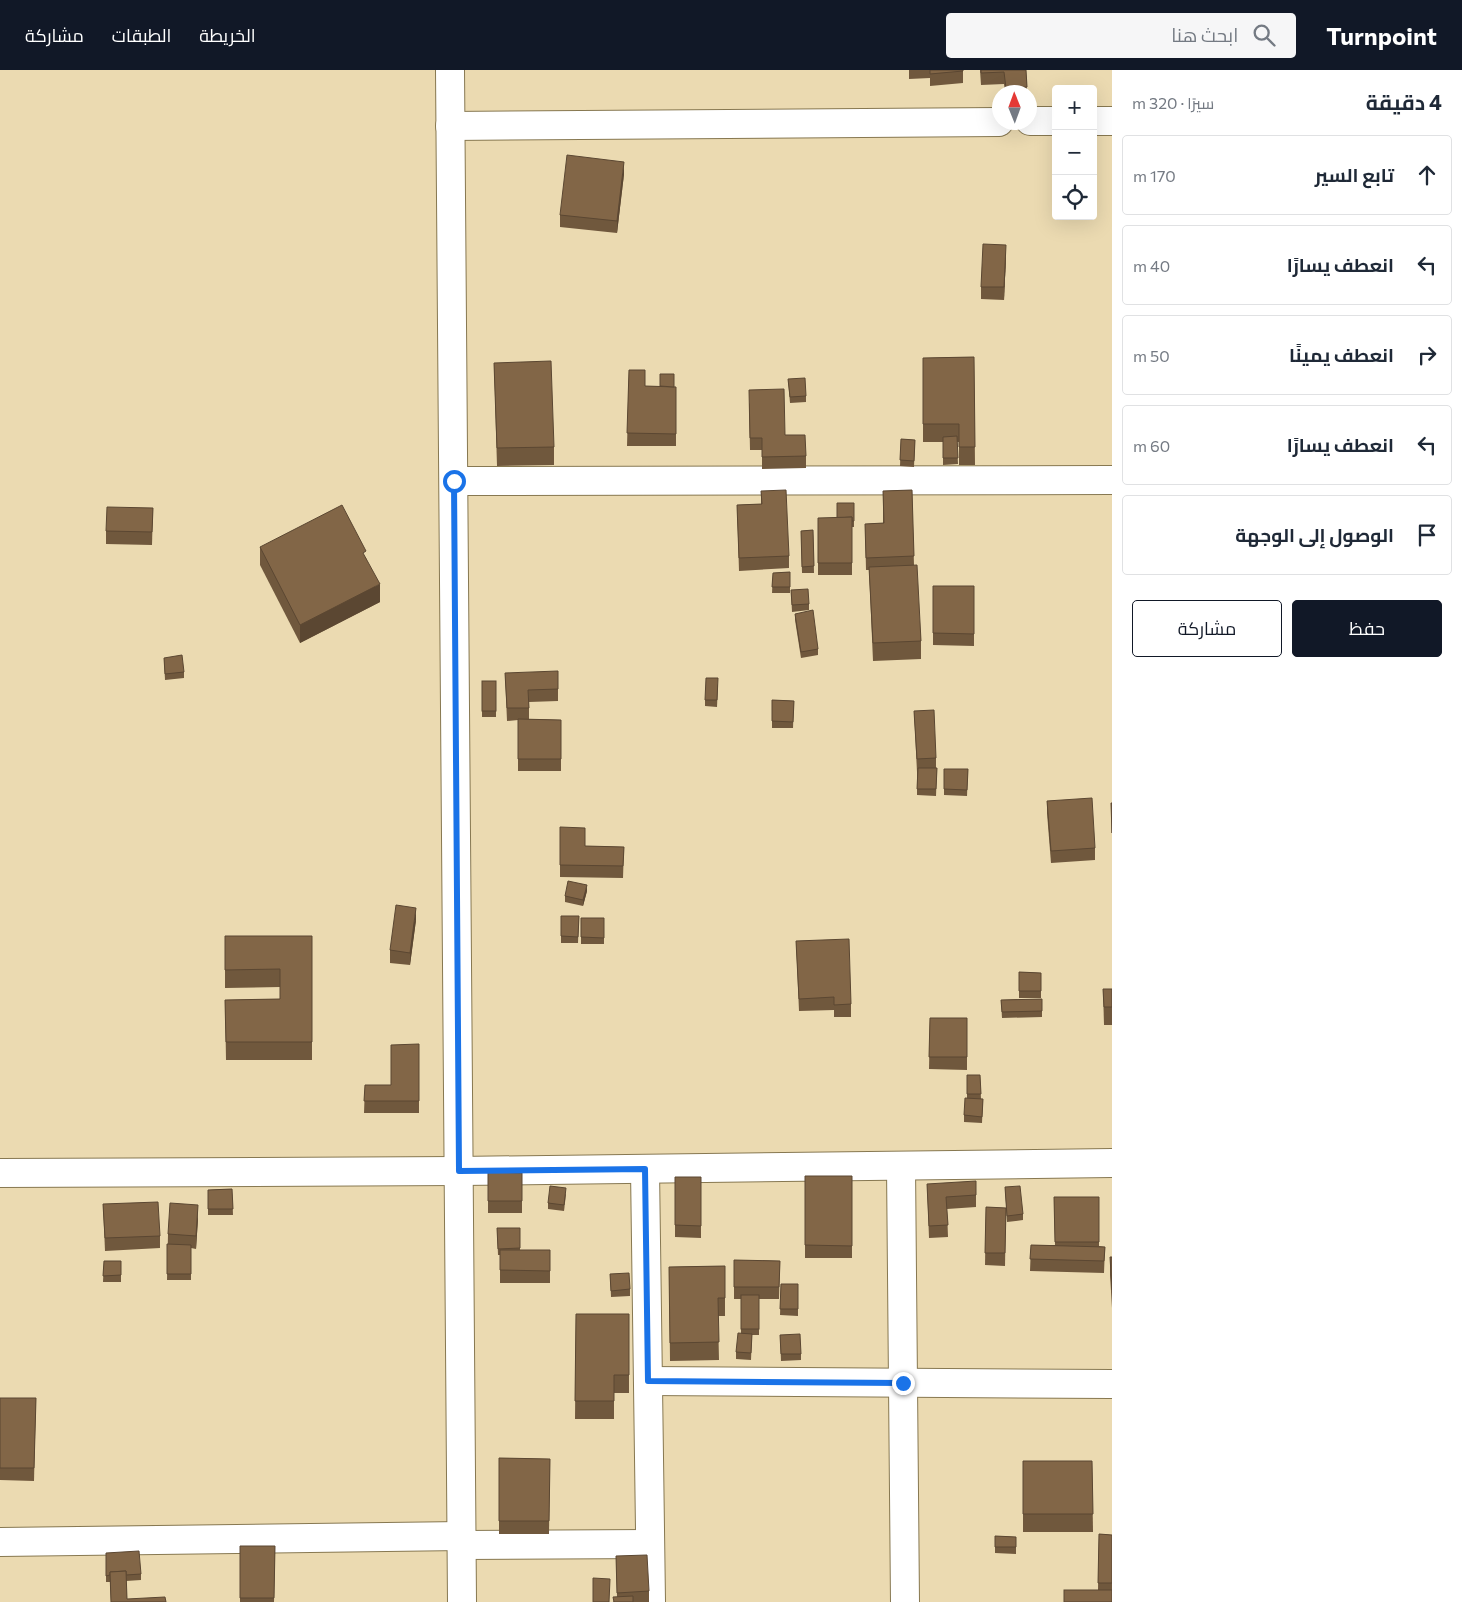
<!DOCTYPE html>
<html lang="ar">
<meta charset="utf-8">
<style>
:root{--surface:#fff;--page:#f6f6f7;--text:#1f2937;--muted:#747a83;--line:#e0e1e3;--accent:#111827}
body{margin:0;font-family:Commissioner,Cairo,sans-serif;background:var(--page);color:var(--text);direction:rtl}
.controls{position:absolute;right:15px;top:15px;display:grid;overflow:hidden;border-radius:5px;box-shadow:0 5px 20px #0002}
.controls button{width:45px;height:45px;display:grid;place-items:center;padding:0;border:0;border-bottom:1px solid var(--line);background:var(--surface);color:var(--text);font:25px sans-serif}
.compass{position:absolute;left:992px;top:15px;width:45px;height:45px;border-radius:50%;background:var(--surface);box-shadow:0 5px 20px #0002;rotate:359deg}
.stop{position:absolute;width:15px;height:15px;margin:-11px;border:4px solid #1a73e8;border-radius:50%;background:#fff}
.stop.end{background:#1a73e8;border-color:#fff;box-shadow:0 1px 5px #0008}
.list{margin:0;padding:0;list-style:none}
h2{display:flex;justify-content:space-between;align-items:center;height:65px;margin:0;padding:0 20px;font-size:21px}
h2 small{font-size:16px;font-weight:400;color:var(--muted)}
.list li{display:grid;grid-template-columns:32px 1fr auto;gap:15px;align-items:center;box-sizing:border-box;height:80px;margin:0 10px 10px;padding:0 10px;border:1px solid var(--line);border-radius:5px}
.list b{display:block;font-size:19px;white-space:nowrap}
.list em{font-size:16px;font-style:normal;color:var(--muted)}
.actions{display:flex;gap:10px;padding:15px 20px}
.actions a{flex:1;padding:11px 0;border:1px solid var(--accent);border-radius:5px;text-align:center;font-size:18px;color:var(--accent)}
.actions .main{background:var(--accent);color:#fff}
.icon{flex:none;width:28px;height:28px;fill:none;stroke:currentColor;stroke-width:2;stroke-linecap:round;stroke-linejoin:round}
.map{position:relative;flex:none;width:1112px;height:1532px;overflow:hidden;direction:ltr}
header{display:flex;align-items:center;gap:30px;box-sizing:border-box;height:70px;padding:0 25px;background:var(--accent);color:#fff}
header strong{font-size:24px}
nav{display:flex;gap:28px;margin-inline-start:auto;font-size:18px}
.search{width:350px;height:45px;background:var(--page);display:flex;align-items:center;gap:12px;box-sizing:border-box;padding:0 18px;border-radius:5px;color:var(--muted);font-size:19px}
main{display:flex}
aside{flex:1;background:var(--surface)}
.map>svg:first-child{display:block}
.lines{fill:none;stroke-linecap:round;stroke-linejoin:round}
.street-casing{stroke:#877851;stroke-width:30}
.secondary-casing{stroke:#877851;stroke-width:30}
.street{stroke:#fff;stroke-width:28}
.secondary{stroke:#fff;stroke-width:28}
.wall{fill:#70583d}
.shaded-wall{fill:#5b4732}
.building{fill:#826647;stroke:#5b4732}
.route{stroke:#1a73e8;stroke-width:6}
</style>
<header>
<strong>Turnpoint</strong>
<div class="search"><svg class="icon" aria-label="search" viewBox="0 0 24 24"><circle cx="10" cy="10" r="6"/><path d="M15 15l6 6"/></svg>ابحث هنا</div>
<nav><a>الخريطة</a><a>الطبقات</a><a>مشاركة</a></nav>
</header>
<main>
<aside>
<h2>4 دقيقة<small>سيرًا · 320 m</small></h2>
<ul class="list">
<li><svg class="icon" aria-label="ahead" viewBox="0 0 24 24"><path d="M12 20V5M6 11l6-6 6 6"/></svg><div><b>تابع السير</b></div><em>170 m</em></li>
<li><svg class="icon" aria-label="left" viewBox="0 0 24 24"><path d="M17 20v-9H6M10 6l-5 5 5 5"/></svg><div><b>انعطف يسارًا</b></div><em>40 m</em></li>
<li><svg class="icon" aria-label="right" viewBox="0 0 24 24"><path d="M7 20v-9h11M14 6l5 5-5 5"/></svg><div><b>انعطف يمينًا</b></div><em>50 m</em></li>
<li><svg class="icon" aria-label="left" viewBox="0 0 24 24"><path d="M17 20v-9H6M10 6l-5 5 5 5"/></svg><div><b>انعطف يسارًا</b></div><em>60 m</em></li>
<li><svg class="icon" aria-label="arrive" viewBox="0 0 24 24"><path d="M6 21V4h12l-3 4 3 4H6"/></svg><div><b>الوصول إلى الوجهة</b></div></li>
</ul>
<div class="actions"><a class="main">حفظ</a><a>مشاركة</a></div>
</aside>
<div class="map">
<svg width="1112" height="1532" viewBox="0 0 1112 1532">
<rect width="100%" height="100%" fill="#ebdab1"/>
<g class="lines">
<defs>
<g id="street">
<polyline points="1030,51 1056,51"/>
<polyline points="1093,51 1112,51"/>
<polyline points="450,56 999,52"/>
<polyline points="454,411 1112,410"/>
<polyline points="901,1096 905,1532"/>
<polyline points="645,1099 651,1532"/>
<polyline points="648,1311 1112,1314"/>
<polyline points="0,1472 462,1466"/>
<polyline points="462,1475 650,1474"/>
</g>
<g id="secondary">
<polyline points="450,0 462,1532"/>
<polyline points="0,1103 459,1101 1112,1093"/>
</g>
</defs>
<!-- street casing -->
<use href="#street" class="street-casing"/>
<!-- secondary casing -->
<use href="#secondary" class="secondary-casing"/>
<!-- street -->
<use href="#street" class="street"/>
<!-- secondary -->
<use href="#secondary" class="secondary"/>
</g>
<!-- wall -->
<g class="wall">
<polygon points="909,0 963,0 963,13 930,16 930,8 909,9"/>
<polygon points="980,0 1026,0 1027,22 1005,22 1004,14 981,15"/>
<polygon points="624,104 617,163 560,157 560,145"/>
<polygon points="1006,187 1004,230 981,229 981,217"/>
<polygon points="974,287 975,395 959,395 959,372 957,372 958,394 943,395 943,372 923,372 923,288"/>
<polygon points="494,293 554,377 554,395 497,396"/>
<polygon points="629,300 645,316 676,317 676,376 627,376"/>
<polygon points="788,309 806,326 806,332 790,333"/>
<polygon points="749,333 785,365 806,386 806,398 762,399 762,380 750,380"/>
<polygon points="901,369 915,370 914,397 900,396"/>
<polygon points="912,420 914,495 921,571 921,589 873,591 869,500 866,500 865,454 883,453 883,421"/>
<polygon points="761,421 789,486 789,498 739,501 737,435 761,434"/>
<polygon points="854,433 854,457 852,457 852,505 818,505 818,448 837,448"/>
<polygon points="153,438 152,475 106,474 106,461"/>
<polygon points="813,460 814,503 802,503 801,461"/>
<polygon points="260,477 366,488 380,532 300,573 260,495"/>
<polygon points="790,502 790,523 772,523 773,503"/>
<polygon points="933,516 974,516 974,576 933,575"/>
<polygon points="791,520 809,534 809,540 792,542"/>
<polygon points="795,544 818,579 818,585 801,588 795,550"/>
<polygon points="164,588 184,602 184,608 165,610"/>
<polygon points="505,603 558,619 558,631 529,632 529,649 561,650 561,701 518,701 518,650 507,651"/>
<rect x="482" y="611" width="14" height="36"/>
<polygon points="718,614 717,637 705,636 705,630"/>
<polygon points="772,630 794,631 793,658 772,658"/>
<polygon points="914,641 936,688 936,698 937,698 936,726 917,725 917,701 917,702"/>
<polygon points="944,699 968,699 967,726 944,725"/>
<polygon points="1047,731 1095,778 1095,790 1051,793 1047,743"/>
<polygon points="560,757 585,776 624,777 623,808 560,807"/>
<polygon points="587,821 583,836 565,832 565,826"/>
<polygon points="561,846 579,846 578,873 561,873"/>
<rect x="581" y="848" width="23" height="26"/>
<polygon points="416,850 410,895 390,893 390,880"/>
<polygon points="225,866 312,866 312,990 226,990 225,930 280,929 280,917 225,918"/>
<polygon points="796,871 851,934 851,947 834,947 834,940 799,941"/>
<polygon points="1019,902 1041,903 1041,928 1019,928"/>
<polygon points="1103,919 1112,919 1112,955 1104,955"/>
<polygon points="1042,929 1042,947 1002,948 1001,930"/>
<polygon points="930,948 967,948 967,1000 929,999"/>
<polygon points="419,974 419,1043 364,1043 365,1015 391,1015"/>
<polygon points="967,1005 980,1005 981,1029 983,1029 982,1053 964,1052 964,1045 967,1029"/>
<polygon points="488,1102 522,1103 522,1143 488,1143"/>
<rect x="805" y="1106" width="47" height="82"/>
<polygon points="675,1107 701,1107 701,1168 675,1167"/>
<polygon points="927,1114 976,1125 976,1137 947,1139 948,1167 929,1168"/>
<polygon points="1005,1117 1023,1144 1023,1150 1007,1152"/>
<polygon points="232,1119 233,1145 208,1145 208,1120"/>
<polygon points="566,1124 564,1141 548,1139 548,1133"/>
<polygon points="1054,1127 1099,1127 1099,1176 1105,1177 1104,1203 1030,1201 1031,1175 1055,1175"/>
<polygon points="103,1134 160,1166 160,1178 105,1181"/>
<polygon points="986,1137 1006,1138 1005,1196 985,1195"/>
<polygon points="198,1148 196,1179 191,1178 191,1210 167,1210 168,1164"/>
<polygon points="497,1158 520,1158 520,1180 550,1180 550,1213 500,1213 500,1185 498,1185"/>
<polygon points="1110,1187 1112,1187 1112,1238 1110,1205"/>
<polygon points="734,1190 780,1191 779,1229 759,1229 759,1265 752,1265 751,1290 736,1289 736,1282 741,1263 741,1229 734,1229"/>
<polygon points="104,1191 121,1191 121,1212 103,1212"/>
<polygon points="725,1196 725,1246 718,1246 719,1290 670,1291 669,1197"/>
<polygon points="610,1204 630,1219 630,1226 611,1227"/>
<polygon points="781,1214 798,1214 798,1246 780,1245"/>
<polygon points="576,1244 629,1244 629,1323 614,1323 614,1349 575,1349"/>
<polygon points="780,1265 801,1284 801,1290 781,1291"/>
<polygon points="0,1328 36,1328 34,1411 0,1410"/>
<polygon points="499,1388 550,1389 549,1464 499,1464"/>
<polygon points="1023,1391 1092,1391 1093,1462 1023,1462"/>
<polygon points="1099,1464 1112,1465 1112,1532 1098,1520"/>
<polygon points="995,1466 1016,1467 1016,1484 995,1483"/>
<polygon points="240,1476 275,1476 274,1532 240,1532"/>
<polygon points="106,1483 141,1504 141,1510 126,1511 127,1529 166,1532 111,1532 110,1512 106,1512"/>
<polygon points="616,1486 649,1521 649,1532 613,1532 617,1527"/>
</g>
<!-- shaded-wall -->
<g class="shaded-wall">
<polygon points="624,92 624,104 617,163 617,151"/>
<polygon points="1006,175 1006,187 1004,230 1004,217"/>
<polygon points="380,514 380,532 300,573 300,555"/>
<polygon points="587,815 587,821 583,836 583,830"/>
<polygon points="416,838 416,850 410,895 410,883"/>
<polygon points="198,1135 198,1148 196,1179 196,1166"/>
</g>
<!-- building -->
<g class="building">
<polygon points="930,0 963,0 963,1 930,4"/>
<polygon points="981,0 1026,0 1027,17 1006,18 1004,2 981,3"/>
<polygon points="567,85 624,92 617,151 560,145"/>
<polygon points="983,174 1006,175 1004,217 981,217"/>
<polygon points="974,287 975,377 959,377 959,354 923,354 923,288"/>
<polygon points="551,291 554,377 497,378 494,293"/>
<polygon points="629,300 645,300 645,316 676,317 676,364 627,363"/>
<polygon points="660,304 674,304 674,317 660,316"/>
<polygon points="805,308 806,326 790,327 788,309"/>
<polygon points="784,319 785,365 805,365 806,386 762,387 762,368 750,368 749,320"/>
<polygon points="957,366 958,388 943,388 943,367"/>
<polygon points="901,369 915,370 914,391 900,390"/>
<polygon points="786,420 789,486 739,488 737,435 762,434 761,421"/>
<polygon points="912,420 914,486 866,488 865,454 884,453 883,421"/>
<polygon points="837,433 854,433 854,451 852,451 852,447 837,448"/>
<polygon points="342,435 366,481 363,483 380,514 300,555 260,477"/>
<polygon points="107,437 153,438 152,462 106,461"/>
<polygon points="852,447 852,493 818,493 818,448"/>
<polygon points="813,460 814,496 802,497 801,461"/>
<polygon points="917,495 921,571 873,573 869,497"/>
<polygon points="790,502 790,517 772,517 773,503"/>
<polygon points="933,516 974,516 974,564 933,563"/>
<polygon points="808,519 809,534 792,535 791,520"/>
<polygon points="813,540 818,579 801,582 795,544"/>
<polygon points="182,585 184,602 165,604 164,588"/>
<polygon points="558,601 558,619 528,620 529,638 507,638 505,603"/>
<polygon points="706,608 718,608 717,630 705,630"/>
<rect x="482" y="611" width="14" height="30"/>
<polygon points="772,630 794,631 793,652 772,651"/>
<polygon points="934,640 936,688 917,689 914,641"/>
<polygon points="518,649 561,650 561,689 518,689"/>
<polygon points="918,698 937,698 936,719 917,719"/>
<polygon points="944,699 968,699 967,720 944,719"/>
<polygon points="1092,728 1095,778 1051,781 1047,731"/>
<polygon points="1111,733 1112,733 1112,763"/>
<polygon points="560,757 585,758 585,776 624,777 623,796 560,795"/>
<polygon points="568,811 587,815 583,830 565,826"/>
<polygon points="396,835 416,838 410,883 390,880"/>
<polygon points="561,846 579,846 578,867 561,866"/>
<polygon points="581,848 604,848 604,868 581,867"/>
<polygon points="225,866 312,866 312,972 226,972 225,930 280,929 280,899 225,900"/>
<polygon points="849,869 851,934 834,935 834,927 799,929 796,871"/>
<polygon points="1019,902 1041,903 1041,921 1019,921"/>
<polygon points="1103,919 1112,919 1112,937 1104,937"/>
<polygon points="1042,929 1042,941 1002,942 1001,930"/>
<polygon points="930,948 967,948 967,987 929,987"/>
<polygon points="419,974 419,1031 364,1031 365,1015 391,1015 391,975"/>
<polygon points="967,1005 980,1005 981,1024 967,1024"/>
<polygon points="965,1028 983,1029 982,1047 964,1045"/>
<polygon points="488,1102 522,1103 522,1131 488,1131"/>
<polygon points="805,1106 852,1106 852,1176 805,1175"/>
<polygon points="675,1107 701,1107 701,1156 675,1155"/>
<polygon points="976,1111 976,1125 946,1127 948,1155 929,1156 927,1114"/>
<polygon points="550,1116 566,1118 564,1135 548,1133"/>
<polygon points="1020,1116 1023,1144 1007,1146 1005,1117"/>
<polygon points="232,1119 233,1139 208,1139 208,1120"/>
<polygon points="1054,1127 1099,1127 1099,1172 1055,1172"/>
<polygon points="158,1132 160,1166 105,1168 103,1134"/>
<polygon points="170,1133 198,1135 196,1166 168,1164"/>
<polygon points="986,1137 1006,1138 1005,1183 985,1183"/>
<polygon points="497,1158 520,1158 520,1178 498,1179"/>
<polygon points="167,1174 191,1175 191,1204 167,1204"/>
<polygon points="1031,1175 1105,1177 1104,1191 1030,1189"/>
<polygon points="500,1180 550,1180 550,1201 500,1200"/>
<polygon points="1110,1187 1112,1187 1112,1220"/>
<polygon points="734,1190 780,1191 779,1217 734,1217"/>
<polygon points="104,1191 121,1191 121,1205 103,1206"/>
<polygon points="725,1196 725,1228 718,1228 719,1272 670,1273 669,1197"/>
<polygon points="629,1203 630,1219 611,1221 610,1204"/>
<polygon points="781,1214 798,1214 798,1239 780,1239"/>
<rect x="741" y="1225" width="18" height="34"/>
<polygon points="576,1244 629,1244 629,1305 614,1305 614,1331 575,1331"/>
<polygon points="738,1263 752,1264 751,1283 736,1282"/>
<polygon points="800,1264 801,1284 781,1284 780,1265"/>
<polygon points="0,1328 36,1328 34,1398 0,1398"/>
<polygon points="499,1388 550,1389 549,1451 499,1451"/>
<polygon points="1023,1391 1092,1391 1093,1444 1023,1444"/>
<polygon points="1099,1464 1112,1465 1112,1513 1098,1513"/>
<polygon points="995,1466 1016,1467 1016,1477 995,1477"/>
<polygon points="240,1476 275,1476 274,1528 240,1528"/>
<polygon points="139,1481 141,1504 126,1505 126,1501 110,1502 110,1505 106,1506 106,1483"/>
<polygon points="647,1485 649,1521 617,1523 616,1486"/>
<polygon points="126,1501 127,1529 165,1527 166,1532 111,1532 110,1502"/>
<polygon points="593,1508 610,1509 609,1532 593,1532"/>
<rect x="1064" y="1520" width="48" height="12"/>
<polygon points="633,1526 633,1532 614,1532 613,1527"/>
</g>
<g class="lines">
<!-- route -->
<polyline class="route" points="454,411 459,1101 645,1099 648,1311 903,1313"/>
</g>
</svg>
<div class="controls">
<button>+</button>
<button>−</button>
<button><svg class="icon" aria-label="locate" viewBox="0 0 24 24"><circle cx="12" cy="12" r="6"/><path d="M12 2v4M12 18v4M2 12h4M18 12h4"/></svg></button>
</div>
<svg class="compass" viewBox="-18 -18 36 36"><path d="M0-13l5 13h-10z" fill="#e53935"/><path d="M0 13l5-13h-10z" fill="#747a83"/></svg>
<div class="stop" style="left:454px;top:411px"></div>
<div class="stop end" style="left:903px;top:1313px"></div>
</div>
</main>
